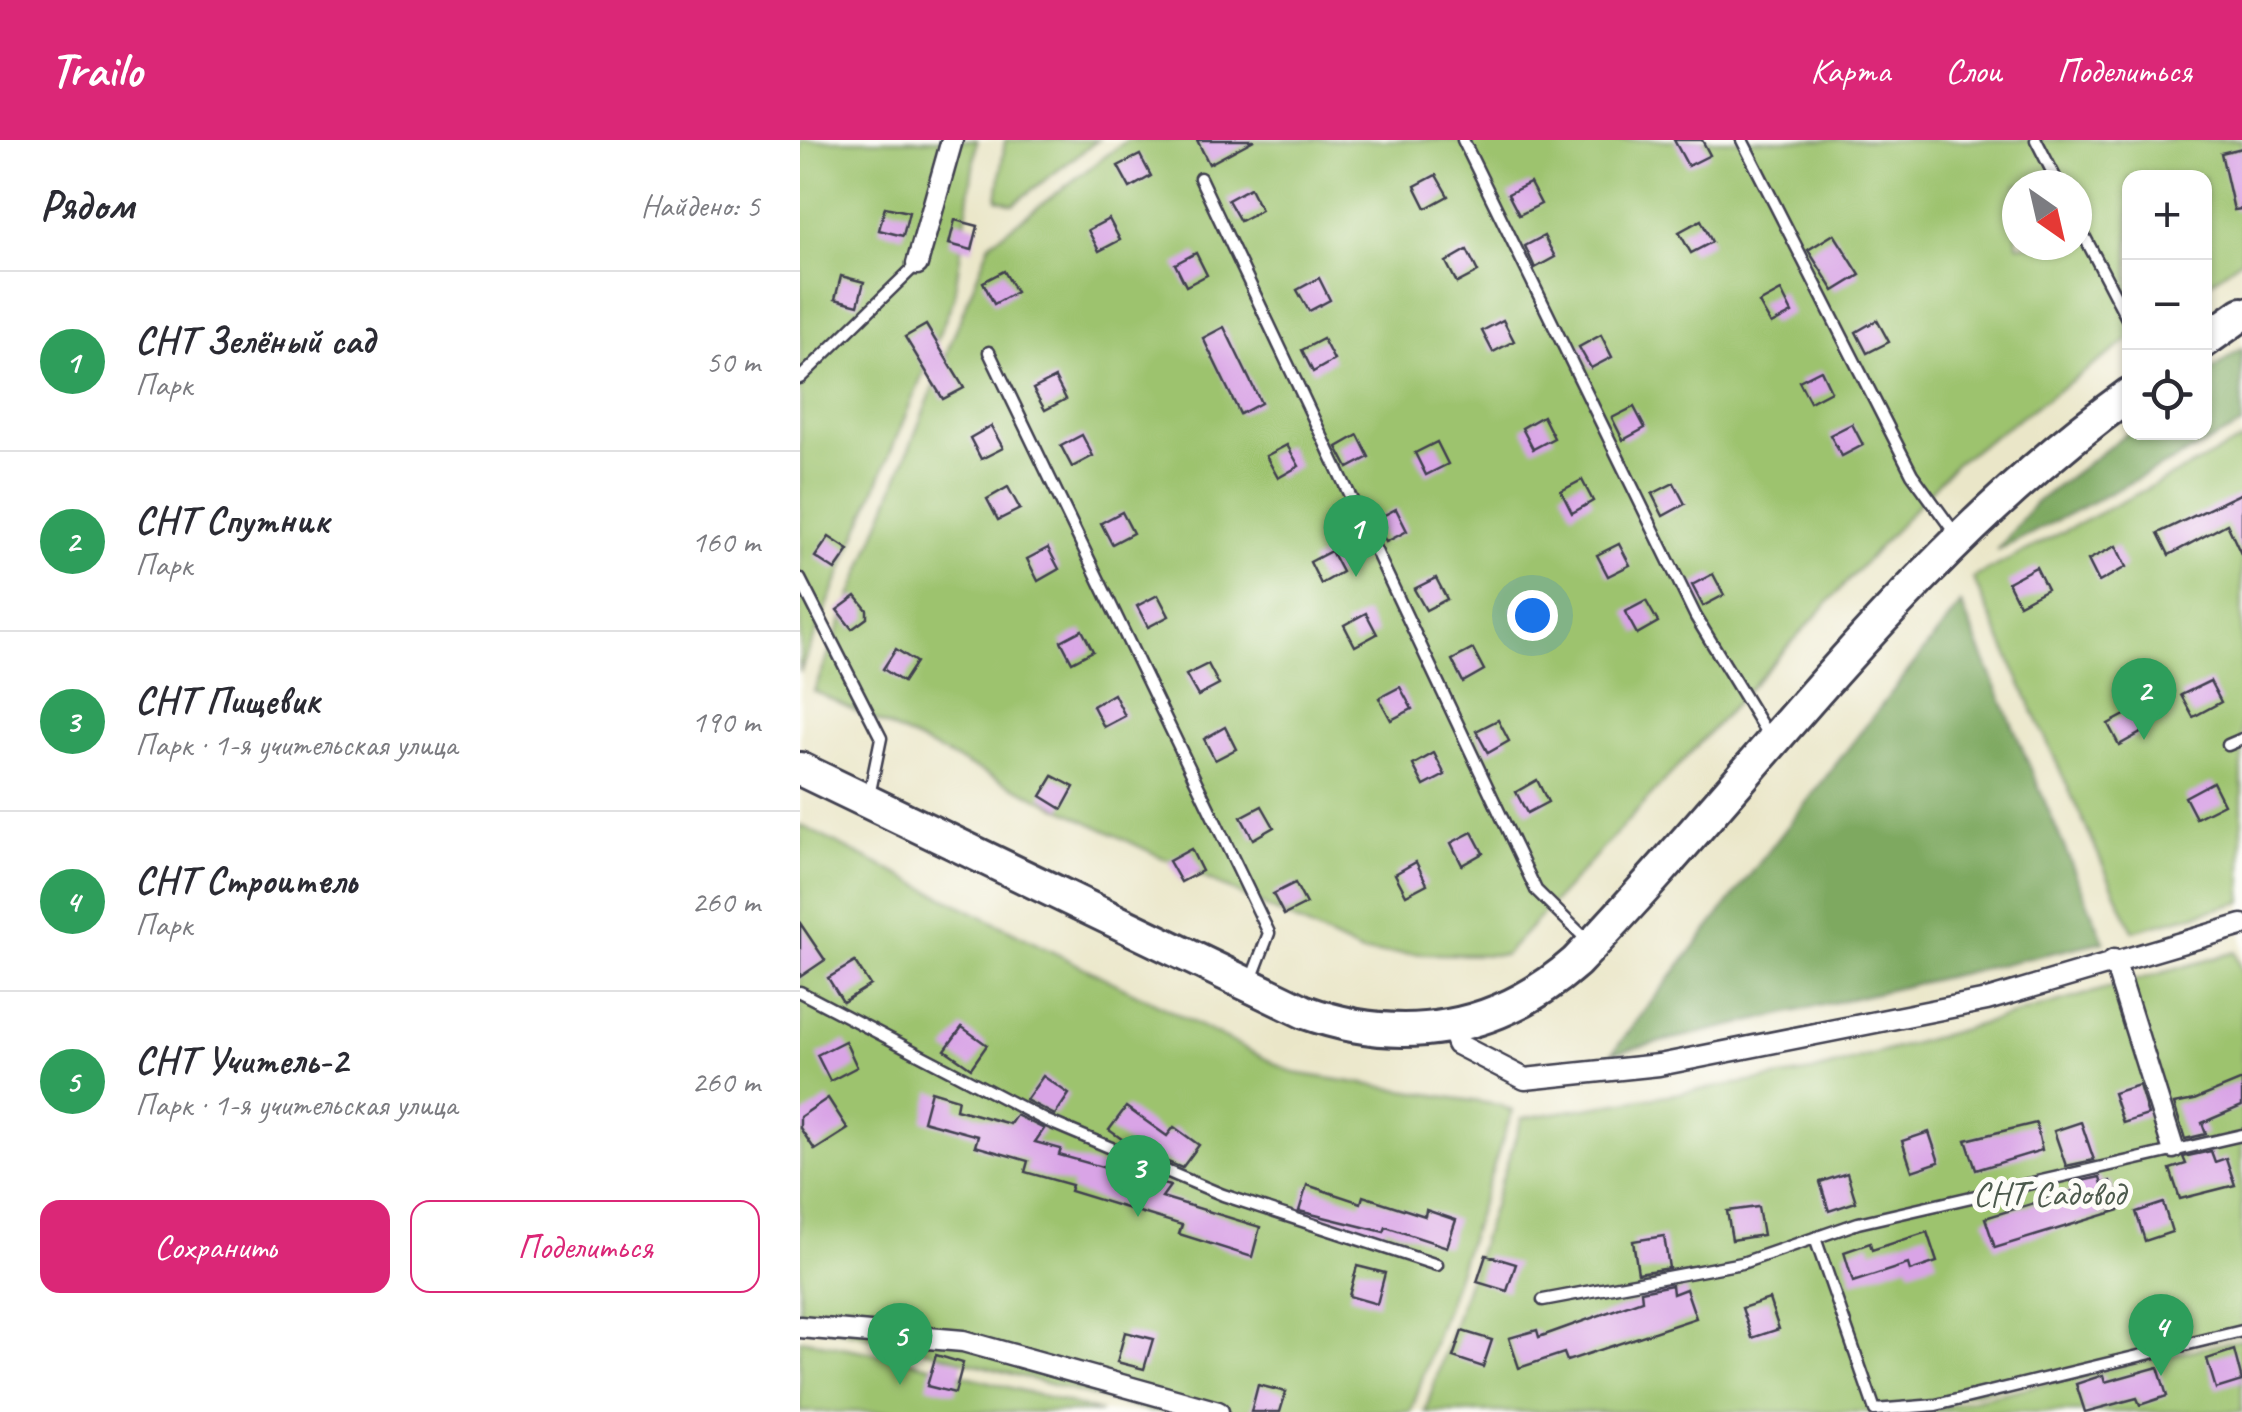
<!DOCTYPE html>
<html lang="ru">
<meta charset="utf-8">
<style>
:root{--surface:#fff;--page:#f2f2f3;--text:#2b2b33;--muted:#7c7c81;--line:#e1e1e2;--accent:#db2777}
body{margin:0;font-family:Caveat,sans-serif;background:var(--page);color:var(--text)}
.controls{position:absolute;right:30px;top:30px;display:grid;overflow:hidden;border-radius:20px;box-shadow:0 2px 8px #0004}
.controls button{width:90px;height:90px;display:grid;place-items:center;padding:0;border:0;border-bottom:2px solid var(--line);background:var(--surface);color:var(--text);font:50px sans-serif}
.compass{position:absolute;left:1202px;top:30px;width:90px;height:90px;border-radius:50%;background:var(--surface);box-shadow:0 2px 8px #0004;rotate:146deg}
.you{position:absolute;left:732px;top:475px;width:35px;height:35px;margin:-25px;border:8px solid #fff;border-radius:50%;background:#1a73e8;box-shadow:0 0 0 15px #1a73e833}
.badge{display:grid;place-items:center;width:65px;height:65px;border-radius:50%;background:var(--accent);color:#fff;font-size:32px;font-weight:700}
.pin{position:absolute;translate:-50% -82px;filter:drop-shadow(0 2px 5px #0008)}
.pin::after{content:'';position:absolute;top:52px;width:35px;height:30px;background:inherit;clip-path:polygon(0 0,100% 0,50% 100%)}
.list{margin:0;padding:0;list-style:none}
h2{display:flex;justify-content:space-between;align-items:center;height:130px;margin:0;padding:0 40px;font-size:42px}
h2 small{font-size:32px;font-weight:400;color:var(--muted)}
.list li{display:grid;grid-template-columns:65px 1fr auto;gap:30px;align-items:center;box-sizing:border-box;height:180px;padding:0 40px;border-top:2px solid var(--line)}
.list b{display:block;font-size:38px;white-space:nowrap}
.list p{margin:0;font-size:32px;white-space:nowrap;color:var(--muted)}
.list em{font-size:32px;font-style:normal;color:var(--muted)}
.actions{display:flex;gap:20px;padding:30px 40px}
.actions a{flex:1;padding:22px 0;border:2px solid var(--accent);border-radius:20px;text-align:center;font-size:35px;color:var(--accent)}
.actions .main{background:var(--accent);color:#fff}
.icon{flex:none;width:55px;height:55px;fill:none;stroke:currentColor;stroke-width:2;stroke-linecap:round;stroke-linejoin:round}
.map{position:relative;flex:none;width:1442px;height:1272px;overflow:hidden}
header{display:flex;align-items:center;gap:60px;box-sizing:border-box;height:140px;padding:0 50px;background:var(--accent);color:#fff}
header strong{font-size:48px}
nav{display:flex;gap:55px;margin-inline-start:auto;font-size:35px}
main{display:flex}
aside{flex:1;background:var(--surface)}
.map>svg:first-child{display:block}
.green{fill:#9dc36e;stroke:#607254;stroke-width:2.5;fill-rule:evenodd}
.forest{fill:#7ea961;stroke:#50664e;stroke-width:2.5}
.building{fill:#d9a4e6}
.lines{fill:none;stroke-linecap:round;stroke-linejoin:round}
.lane-casing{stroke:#403f50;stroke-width:15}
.street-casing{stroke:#403f50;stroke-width:25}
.primary-casing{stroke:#403f50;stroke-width:38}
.lane{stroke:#fff;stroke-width:10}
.street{stroke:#fff;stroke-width:20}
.primary{stroke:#fff;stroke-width:32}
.labels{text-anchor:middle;stroke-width:10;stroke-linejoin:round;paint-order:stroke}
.park-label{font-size:35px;fill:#4d5a4d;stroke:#fdfcf7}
</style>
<header>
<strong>Trailo</strong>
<nav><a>Карта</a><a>Слои</a><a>Поделиться</a></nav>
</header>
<main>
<aside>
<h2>Рядом<small>Найдено: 5</small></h2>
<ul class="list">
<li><span class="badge" style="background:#2e9e5b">1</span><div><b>СНТ Зелёный сад</b><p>Парк</p></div><em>50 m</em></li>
<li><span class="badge" style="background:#2e9e5b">2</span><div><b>СНТ Спутник</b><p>Парк</p></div><em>160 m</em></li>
<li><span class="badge" style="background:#2e9e5b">3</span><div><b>СНТ Пищевик</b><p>Парк · 1-я учительская улица</p></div><em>190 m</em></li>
<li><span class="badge" style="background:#2e9e5b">4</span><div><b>СНТ Строитель</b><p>Парк</p></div><em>260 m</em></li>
<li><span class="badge" style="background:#2e9e5b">5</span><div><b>СНТ Учитель-2</b><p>Парк · 1-я учительская улица</p></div><em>260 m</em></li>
</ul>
<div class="actions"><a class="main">Сохранить</a><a>Поделиться</a></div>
</aside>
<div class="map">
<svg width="1442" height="1272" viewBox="0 0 1442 1272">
<rect width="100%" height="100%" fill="#fdfcf7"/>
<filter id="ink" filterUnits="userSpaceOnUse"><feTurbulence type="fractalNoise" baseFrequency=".01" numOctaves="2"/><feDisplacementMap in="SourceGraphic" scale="20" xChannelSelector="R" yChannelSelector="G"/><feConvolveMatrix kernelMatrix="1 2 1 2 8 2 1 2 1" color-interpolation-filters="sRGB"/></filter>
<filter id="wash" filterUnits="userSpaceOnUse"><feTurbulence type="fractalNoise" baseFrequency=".0048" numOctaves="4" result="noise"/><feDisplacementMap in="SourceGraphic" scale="40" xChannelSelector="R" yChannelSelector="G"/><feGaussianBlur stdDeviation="2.25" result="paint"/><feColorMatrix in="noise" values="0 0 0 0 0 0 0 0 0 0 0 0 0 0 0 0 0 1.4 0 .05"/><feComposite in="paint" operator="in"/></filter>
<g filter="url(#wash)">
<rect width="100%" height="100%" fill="#eae6c8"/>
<!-- green -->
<g class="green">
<polygon points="0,0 177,0 154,158 0,532"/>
<polygon points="205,0 298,0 213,64 197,59"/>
<path d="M327,0H1442V119L1405,146L1404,38H1330L1329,200L1156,323L705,815L562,813L14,551L190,103ZM1217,45H1277V105H1217Z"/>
<polygon points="1442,300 1442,762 1333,791 1173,438"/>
<polygon points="0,685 494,933 699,965 712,971 611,1272 351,1272 91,1201 0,1182"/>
<polygon points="1435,812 1442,834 1442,1193 1088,1272 625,1272 722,978 1012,932"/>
<polygon points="0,1199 100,1218 301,1272 0,1272"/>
<polygon points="1442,1199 1442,1272 1119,1272"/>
</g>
<!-- forest -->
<g class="forest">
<polygon points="1442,208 1442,285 1197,411 1234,364 1329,292 1404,292 1405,235"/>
<polygon points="1161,464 1304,801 812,913 1126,508"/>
</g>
<g id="blocks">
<!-- building -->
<g class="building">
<polygon points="397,0 454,0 409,24"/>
<polygon points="874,0 902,0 910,15 888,26"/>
<polygon points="1442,8 1442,69 1434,70 1421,13"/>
<polygon points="340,15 351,36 330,48 318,26"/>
<polygon points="636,35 648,56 626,68 615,46"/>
<polygon points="730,43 741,64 719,75 708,54"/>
<polygon points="450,48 461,70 440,81 428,60"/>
<polygon points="85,67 109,72 103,96 79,90"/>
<polygon points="309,79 320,100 299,111 288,90"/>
<polygon points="155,80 178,86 172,110 149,104"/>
<polygon points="901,80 912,102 891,113 879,92"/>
<polygon points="1034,94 1060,135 1034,151 1008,110"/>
<polygon points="744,96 755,117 735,128 725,106"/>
<polygon points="667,110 678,132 657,143 646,122"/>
<polygon points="396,113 407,135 386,146 375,124"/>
<polygon points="204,131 216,152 194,164 183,142"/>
<polygon points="41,136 64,142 58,165 35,159"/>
<polygon points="519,138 530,160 509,171 497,150"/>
<polygon points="981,151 992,173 971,184 959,163"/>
<polygon points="703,180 714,201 693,212 682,191"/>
<polygon points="1077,180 1089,202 1067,213 1056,192"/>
<polygon points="126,185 164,248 143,259 105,197"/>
<polygon points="424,187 461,263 440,274 403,198"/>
<polygon points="801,195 812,217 791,228 779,207"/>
<polygon points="523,199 534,220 513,232 502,210"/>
<polygon points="1021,230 1031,251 1010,262 999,241"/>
<polygon points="255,238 266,259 245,270 233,249"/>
<polygon points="834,267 845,288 823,300 812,278"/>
<polygon points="743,276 754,298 733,309 722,288"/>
<polygon points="1052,284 1063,305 1042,316 1030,295"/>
<polygon points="191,286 203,308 181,319 170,298"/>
<polygon points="282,295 293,316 272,327 261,306"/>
<polygon points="558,295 569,317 548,328 537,307"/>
<polygon points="637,302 648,324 626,335 615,313"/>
<polygon points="487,305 499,326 478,338 466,316"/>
<polygon points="782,340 793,361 772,373 761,351"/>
<polygon points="874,343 885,364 863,376 852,354"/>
<polygon points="208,347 220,369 198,380 187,359"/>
<polygon points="1442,353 1442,416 1427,384 1369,415 1358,393"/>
<polygon points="596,369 607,391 586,402 575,380"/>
<polygon points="322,372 333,393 312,404 301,383"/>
<polygon points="29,397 49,410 35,430 15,417"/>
<polygon points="819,404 830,425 808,436 797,415"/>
<polygon points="1316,406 1326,427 1299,442 1288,420"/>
<polygon points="248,408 259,429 238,441 227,419"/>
<polygon points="531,411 542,432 521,444 510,422"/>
<polygon points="1236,427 1247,449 1219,464 1208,442"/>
<polygon points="913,434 924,455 903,466 892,445"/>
<polygon points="636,438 647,459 626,470 614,449"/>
<polygon points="358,455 369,476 348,487 337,466"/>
<polygon points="56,456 67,470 67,478 52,489 37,470"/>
<polygon points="733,456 744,477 723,489 712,468"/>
<polygon points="846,461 858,482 837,494 825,472"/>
<polygon points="566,473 577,494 555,506 544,485"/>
<polygon points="282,490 293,511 272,522 261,501"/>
<polygon points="96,509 116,522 103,542 83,529"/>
<polygon points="673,509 684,530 663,542 652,520"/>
<polygon points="408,524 419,545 398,556 386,535"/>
<polygon points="1410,541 1421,562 1393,577 1381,555"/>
<polygon points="600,547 612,569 591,580 579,558"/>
<polygon points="314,554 325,576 304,587 293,566"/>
<polygon points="1336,569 1346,590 1319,605 1308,584"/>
<polygon points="698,580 709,601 688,613 676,591"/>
<polygon points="425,587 436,609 415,620 404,599"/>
<polygon points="634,613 645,635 624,646 613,625"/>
<polygon points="253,636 274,647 262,669 241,656"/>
<polygon points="737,640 748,662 727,673 716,652"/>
<polygon points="1413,642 1424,664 1396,678 1385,657"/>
<polygon points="462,666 474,687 453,699 441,677"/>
<polygon points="672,692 683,713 662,725 651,703"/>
<polygon points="391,709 402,731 381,742 369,721"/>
<polygon points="616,722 627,744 606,755 595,734"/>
<polygon points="495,743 506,764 484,775 473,754"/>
<polygon points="0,783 25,820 0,837"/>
<polygon points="55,822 70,845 43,862 28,838"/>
<polygon points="162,887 187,905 171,928 145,910"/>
<polygon points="45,901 57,927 30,941 17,915"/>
<polygon points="243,936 269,954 255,975 226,960"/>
<polygon points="1442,940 1442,966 1402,983 1406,994 1385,999 1374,964 1394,960"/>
<polygon points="1339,945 1348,975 1323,983 1313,953"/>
<polygon points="131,951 158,959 156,969 210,984 216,975 244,989 235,1002 261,1009 259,1015 370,1046 362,1057 460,1087 452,1117 379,1094 382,1085 270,1051 272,1045 225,1032 228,1021 175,1006 178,996 123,981"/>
<polygon points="28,958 48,989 15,1010 0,988 0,977"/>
<polygon points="326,967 367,996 374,987 399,1005 382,1028 336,1009 309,990"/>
<polygon points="1281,982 1294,1020 1266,1026 1254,991"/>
<polygon points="1236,983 1242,1010 1176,1030 1166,1000"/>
<polygon points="1129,992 1139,1022 1112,1031 1102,1001"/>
<polygon points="1411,1011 1415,1022 1426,1018 1435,1045 1380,1059 1370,1029 1386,1024 1383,1017"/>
<polygon points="1047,1033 1056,1062 1029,1071 1020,1042"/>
<polygon points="1300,1037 1302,1044 1310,1041 1320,1070 1195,1108 1185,1078 1274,1051 1272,1043"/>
<polygon points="507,1045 561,1063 563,1056 625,1076 626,1070 656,1080 647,1107 586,1087 584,1092 499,1071"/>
<polygon points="1363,1063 1372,1092 1345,1101 1336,1072"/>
<polygon points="958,1067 963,1095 932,1100 927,1071"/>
<polygon points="1127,1092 1137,1122 1110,1131 1108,1124 1053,1142 1044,1112 1070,1103 1072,1110"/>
<polygon points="864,1096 869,1128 838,1133 833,1101"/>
<polygon points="686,1115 716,1124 707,1151 677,1142"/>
<polygon points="557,1126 585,1133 577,1164 549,1156"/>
<polygon points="872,1145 873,1154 886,1149 896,1178 767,1221 764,1213 719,1228 709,1198 737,1190 739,1197 842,1160 841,1151"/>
<polygon points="969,1159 979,1189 952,1198 942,1168"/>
<polygon points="662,1191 692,1200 683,1227 653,1217"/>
<polygon points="325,1192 353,1199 344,1229 317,1222"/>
<polygon points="1434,1210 1442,1241 1416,1249 1407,1219"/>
<polygon points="136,1215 163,1223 155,1253 127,1246"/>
<polygon points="1358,1227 1367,1256 1340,1265 1337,1258 1285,1272 1276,1244 1303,1235 1305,1242"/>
<polygon points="458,1245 486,1252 480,1272 451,1272"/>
</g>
</g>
</g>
<g filter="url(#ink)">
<use href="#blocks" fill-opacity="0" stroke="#403f50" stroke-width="2.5"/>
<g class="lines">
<defs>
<g id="lane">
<polyline points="663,0 896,477 969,597"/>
<polyline points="942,0 1112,334 1157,396"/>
<polyline points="1236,0 1259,45"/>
<polyline points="400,38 736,750 788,801"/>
<polyline points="1277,82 1330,184"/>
<polyline points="189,212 469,793 451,840"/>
<polyline points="0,238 117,124"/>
<polyline points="0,439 81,598 69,656"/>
<polyline points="1428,605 1442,599"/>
<polyline points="0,852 245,980 423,1055 637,1125"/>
<polyline points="1015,1098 1075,1270 1136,1265 1442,1191"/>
<polyline points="743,1160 942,1123 1058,1083 1442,995"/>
</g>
<g id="street">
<polyline points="117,124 152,0"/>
<polyline points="1314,820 1373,1008"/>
<polyline points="651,887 657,904 725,939 859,925 1187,860 1442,785"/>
<polyline points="0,1187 163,1201 418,1272"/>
</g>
<g id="primary">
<polyline points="1404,201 1442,174"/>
<path d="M0,629L505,872C603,907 698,891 776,822C959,631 1113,410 1330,254"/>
</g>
</defs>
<!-- lane casing -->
<use href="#lane" class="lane-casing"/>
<!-- street casing -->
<use href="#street" class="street-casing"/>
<!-- primary casing -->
<use href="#primary" class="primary-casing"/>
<!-- lane -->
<use href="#lane" class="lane"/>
<!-- street -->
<use href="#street" class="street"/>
<!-- primary -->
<use href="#primary" class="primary"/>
</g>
</g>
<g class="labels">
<!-- park labels -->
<g class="park-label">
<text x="1249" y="1065">СНТ Садовод</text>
</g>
</g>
</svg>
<div class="controls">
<button>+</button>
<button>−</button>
<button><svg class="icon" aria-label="locate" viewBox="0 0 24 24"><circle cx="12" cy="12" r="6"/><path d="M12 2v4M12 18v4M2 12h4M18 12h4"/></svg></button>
</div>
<svg class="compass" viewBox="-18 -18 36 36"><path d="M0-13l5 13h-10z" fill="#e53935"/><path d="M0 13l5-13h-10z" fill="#7c7c81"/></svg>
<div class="you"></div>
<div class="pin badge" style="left:556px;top:437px;background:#2e9e5b">1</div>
<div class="pin badge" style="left:1344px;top:600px;background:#2e9e5b">2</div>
<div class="pin badge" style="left:338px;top:1077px;background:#2e9e5b">3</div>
<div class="pin badge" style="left:1361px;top:1236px;background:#2e9e5b">4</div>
<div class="pin badge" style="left:100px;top:1245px;background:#2e9e5b">5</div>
</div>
</main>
